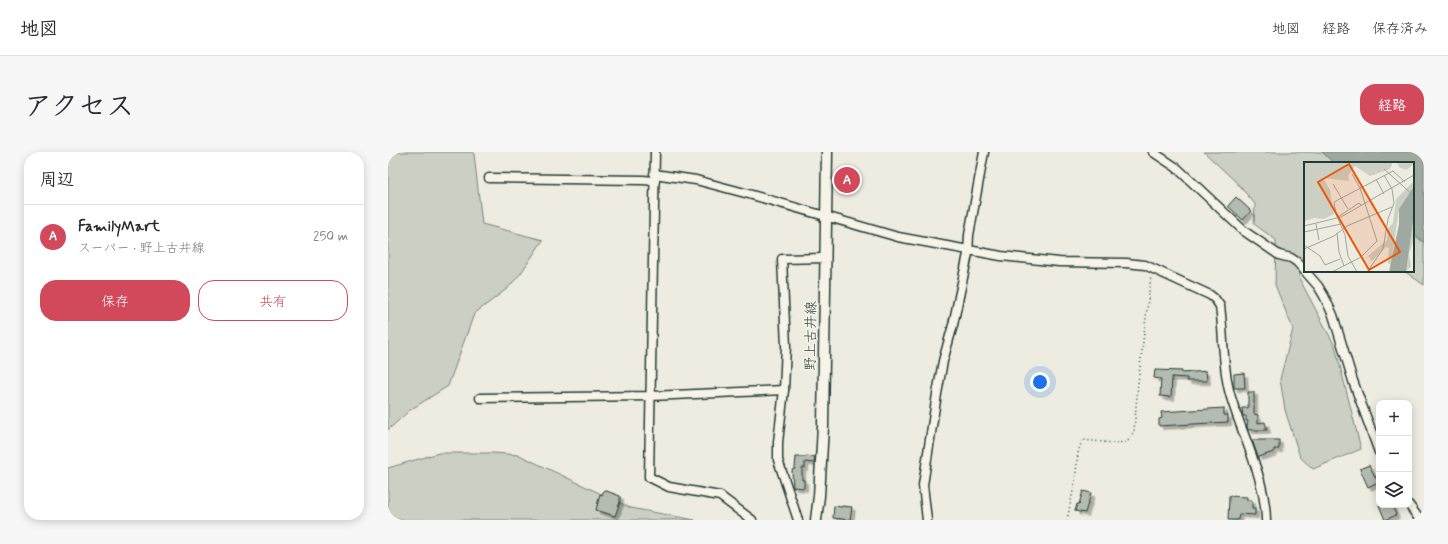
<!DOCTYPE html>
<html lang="ja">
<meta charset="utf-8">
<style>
:root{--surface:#fff;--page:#f7f7f7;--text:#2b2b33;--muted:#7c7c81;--line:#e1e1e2;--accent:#d1495b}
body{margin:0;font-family:Mynerve,"Klee One",sans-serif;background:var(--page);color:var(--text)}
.controls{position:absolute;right:12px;bottom:12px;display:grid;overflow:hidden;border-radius:8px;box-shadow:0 2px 10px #0003}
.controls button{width:36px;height:36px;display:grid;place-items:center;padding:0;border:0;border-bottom:1px solid var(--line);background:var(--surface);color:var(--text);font:20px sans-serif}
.you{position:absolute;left:652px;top:230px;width:14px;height:14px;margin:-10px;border:3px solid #fff;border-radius:50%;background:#1a73e8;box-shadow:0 0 0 6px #1a73e833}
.badge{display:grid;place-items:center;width:26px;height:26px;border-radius:50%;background:var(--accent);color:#fff;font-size:13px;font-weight:700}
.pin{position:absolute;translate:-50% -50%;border:2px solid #fff;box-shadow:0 1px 4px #0006}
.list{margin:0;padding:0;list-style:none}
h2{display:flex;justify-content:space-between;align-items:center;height:52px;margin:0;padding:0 16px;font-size:17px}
h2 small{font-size:13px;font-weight:400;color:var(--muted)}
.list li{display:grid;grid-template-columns:26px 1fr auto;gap:12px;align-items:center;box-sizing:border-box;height:64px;padding:0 16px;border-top:1px solid var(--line)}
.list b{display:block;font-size:15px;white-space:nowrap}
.list p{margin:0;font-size:13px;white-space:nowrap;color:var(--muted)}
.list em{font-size:13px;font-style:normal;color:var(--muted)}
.actions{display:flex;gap:8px;padding:12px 16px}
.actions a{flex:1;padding:9px 0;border:1px solid var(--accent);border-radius:16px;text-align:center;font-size:14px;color:var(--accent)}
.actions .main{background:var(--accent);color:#fff}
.icon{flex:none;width:22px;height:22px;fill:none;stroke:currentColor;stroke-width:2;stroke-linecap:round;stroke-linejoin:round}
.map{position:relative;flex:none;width:1036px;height:368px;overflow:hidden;border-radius:16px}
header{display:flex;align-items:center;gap:24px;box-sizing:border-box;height:56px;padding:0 20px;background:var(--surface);border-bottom:1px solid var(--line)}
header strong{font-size:19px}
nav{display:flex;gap:22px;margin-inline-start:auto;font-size:14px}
.intro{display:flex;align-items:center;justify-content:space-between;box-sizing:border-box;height:96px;padding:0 24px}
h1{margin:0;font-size:28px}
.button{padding:10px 18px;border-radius:16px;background:var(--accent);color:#fff;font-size:14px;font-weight:700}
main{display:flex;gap:24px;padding:0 24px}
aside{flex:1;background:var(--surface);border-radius:16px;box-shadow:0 2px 10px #0003}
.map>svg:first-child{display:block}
.green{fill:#cccfc4;stroke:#76867c}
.water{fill:#9fa99f;stroke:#6c7e74}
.building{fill:#b5bbb0;stroke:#1f3d34;filter:url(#shadow)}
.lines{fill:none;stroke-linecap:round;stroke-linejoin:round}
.minor-casing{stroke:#1f3d34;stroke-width:11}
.major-casing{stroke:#1f3d34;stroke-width:13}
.path{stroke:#1f3d34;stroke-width:1.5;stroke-dasharray:1 3;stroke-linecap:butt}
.minor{stroke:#f7f3e8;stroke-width:8}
.major{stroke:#f7f3e8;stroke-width:10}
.labels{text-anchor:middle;stroke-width:3;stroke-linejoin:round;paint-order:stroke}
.street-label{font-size:14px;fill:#1f3d34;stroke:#f7f3e8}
.inset-road{fill:none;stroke:#9ba69c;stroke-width:1}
.view{fill:#e8590c;fill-opacity:0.15;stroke:#e8590c;stroke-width:2}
.inset-edge{fill:none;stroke:#1f3d34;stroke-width:2}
</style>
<header>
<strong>地図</strong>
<nav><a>地図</a><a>経路</a><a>保存済み</a></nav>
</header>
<div class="intro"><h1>アクセス</h1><a class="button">経路</a></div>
<main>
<aside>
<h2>周辺<small></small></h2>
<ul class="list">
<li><span class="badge">A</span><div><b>FamilyMart</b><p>スーパー · 野上古井線</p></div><em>250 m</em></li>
</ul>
<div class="actions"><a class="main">保存</a><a>共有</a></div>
</aside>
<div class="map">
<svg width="1036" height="368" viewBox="0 0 1036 368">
<defs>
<filter id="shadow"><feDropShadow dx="3.5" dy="3.5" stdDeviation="0" flood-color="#0004"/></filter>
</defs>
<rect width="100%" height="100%" fill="#eeece1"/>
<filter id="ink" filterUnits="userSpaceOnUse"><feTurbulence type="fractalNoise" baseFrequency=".025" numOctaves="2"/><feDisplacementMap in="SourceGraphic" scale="8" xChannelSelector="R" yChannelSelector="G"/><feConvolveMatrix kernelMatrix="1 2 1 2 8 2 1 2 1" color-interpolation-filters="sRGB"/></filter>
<g filter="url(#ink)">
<!-- green -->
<g class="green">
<polygon points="0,0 84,0 86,2 94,72 155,88 133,121 120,136 86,162 60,234 22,258 0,278"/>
<polygon points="816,0 934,0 946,11 917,11 917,97 911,126 947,194 973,297 925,317 912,305 897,258 892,227 905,177 887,133 888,88 866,72 867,52 848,30"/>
<polygon points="1025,81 1036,91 1036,133 1016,119 1025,119"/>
<polygon points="51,301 105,301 131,303 243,356 307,368 0,368 0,316"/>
</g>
<!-- water -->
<polygon class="water" points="934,0 1036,0 1036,91 1025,81 1025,11 946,11"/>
<!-- building -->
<g class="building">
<polygon points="848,45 863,59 855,68 840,54"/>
<polygon points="767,218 794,219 794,221 818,219 819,229 799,229 799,226 784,225 783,245 772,244 773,227 766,226"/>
<polygon points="856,221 857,236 846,236 846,222"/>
<polygon points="860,240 866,240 866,262 870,263 870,271 877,270 879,278 860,278 859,274 860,269 858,269 858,264 855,264 854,256 860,256"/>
<polygon points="836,256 836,263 840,263 840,270 771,274 771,267 774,266 773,260"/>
<polygon points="864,288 891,288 891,297 886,297 886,300 870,305"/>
<polygon points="418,304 427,305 426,311 417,310 417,316 414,316 414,328 416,328 416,336 405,335 404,319 405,317 407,317 407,316 408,305 418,305"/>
<polygon points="981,313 990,330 980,335 972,317"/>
<polygon points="216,338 232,344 232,350 227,364 208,358 212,342 214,343"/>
<polygon points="695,339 703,341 697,361 687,359 689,352 691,352"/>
<polygon points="841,344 859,345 859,348 864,348 864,356 867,356 867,363 851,362 850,368 840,368"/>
<polygon points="991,353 1004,353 1008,363 997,368"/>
<polygon points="446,354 454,355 454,354 464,355 462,368 445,366"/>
</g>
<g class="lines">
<defs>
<g id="minor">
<polyline points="267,0 261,325 281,335 332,344 364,368"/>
<polyline points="765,0 789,16 856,79 891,103 903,106 909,110 930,134 936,144 945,163 965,229 991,300"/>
<path d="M266,22L308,28L357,41L510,85L613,104L671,110L738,111L757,113L822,143L827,147L832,154C836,183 834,214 842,242C854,284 877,324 878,368"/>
<polyline points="101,26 255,28 267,29"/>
<polyline points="92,246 263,244 396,238"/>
<polyline points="1021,353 1032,368"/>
<polyline points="410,368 390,308 390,290 396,238 398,194 394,107 437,106"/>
<polyline points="539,368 535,333 549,242 555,209 565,173 580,102 581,83 596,0"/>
</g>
<polyline id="major" points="428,368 431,344 435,275 439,0"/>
</defs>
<!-- minor casing -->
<use href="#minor" class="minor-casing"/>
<!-- major casing -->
<use href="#major" class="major-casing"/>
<!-- path -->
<polyline class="path" points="679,368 687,329 690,301 694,288 726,291 738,290 741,288 746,279 750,231 763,124"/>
<!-- minor -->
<use href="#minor" class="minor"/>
<!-- major -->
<use href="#major" class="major"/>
</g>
</g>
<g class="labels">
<!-- street labels -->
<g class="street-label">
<text transform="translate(422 184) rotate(-89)" y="5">野上古井線</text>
</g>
</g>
<!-- overview -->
<g transform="translate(916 10)">
<rect width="110" height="110" fill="#eeece1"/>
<path d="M0,0H88V3L86,7L66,14L51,4L44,14L45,19L19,16L26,28L30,52L20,57L10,56L1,59ZM93,0H110V2L102,8L95,5ZM110,19V24L95,47L87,103L84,101L85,86L82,85L68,99L64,94L83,78L84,66L89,61L92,37ZM110,53V76L105,92L107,104L102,110Z" fill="#cccfc4"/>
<path d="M110,24V53L102,110H85L95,62V47Z" fill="#9fa99f"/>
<path class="inset-road" d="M80,7L110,34M48,12L56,26M72,17L80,32M29,22L44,47M34,55L55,41L58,44M12,62L15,78M0,64L37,55L110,13M0,70L37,62M33,71L35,90L40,104M0,83L16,94L21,103L36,97M0,87L30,74L43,64L88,45M28,110L57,95L73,79L56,26M53,110L44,94L41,73L32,52L30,40L89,9L101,20M63,110L79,87L84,57L90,41L88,27L80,13"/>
<path class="view" d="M45,2L96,90L65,108L14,20Z"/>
<rect width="110" height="110" class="inset-edge"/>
</g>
</svg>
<div class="controls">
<button>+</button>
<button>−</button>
<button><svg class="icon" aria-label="layers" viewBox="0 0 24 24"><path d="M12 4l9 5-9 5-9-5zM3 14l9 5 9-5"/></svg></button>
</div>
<div class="you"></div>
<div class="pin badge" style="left:459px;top:28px">A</div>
</div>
</main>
